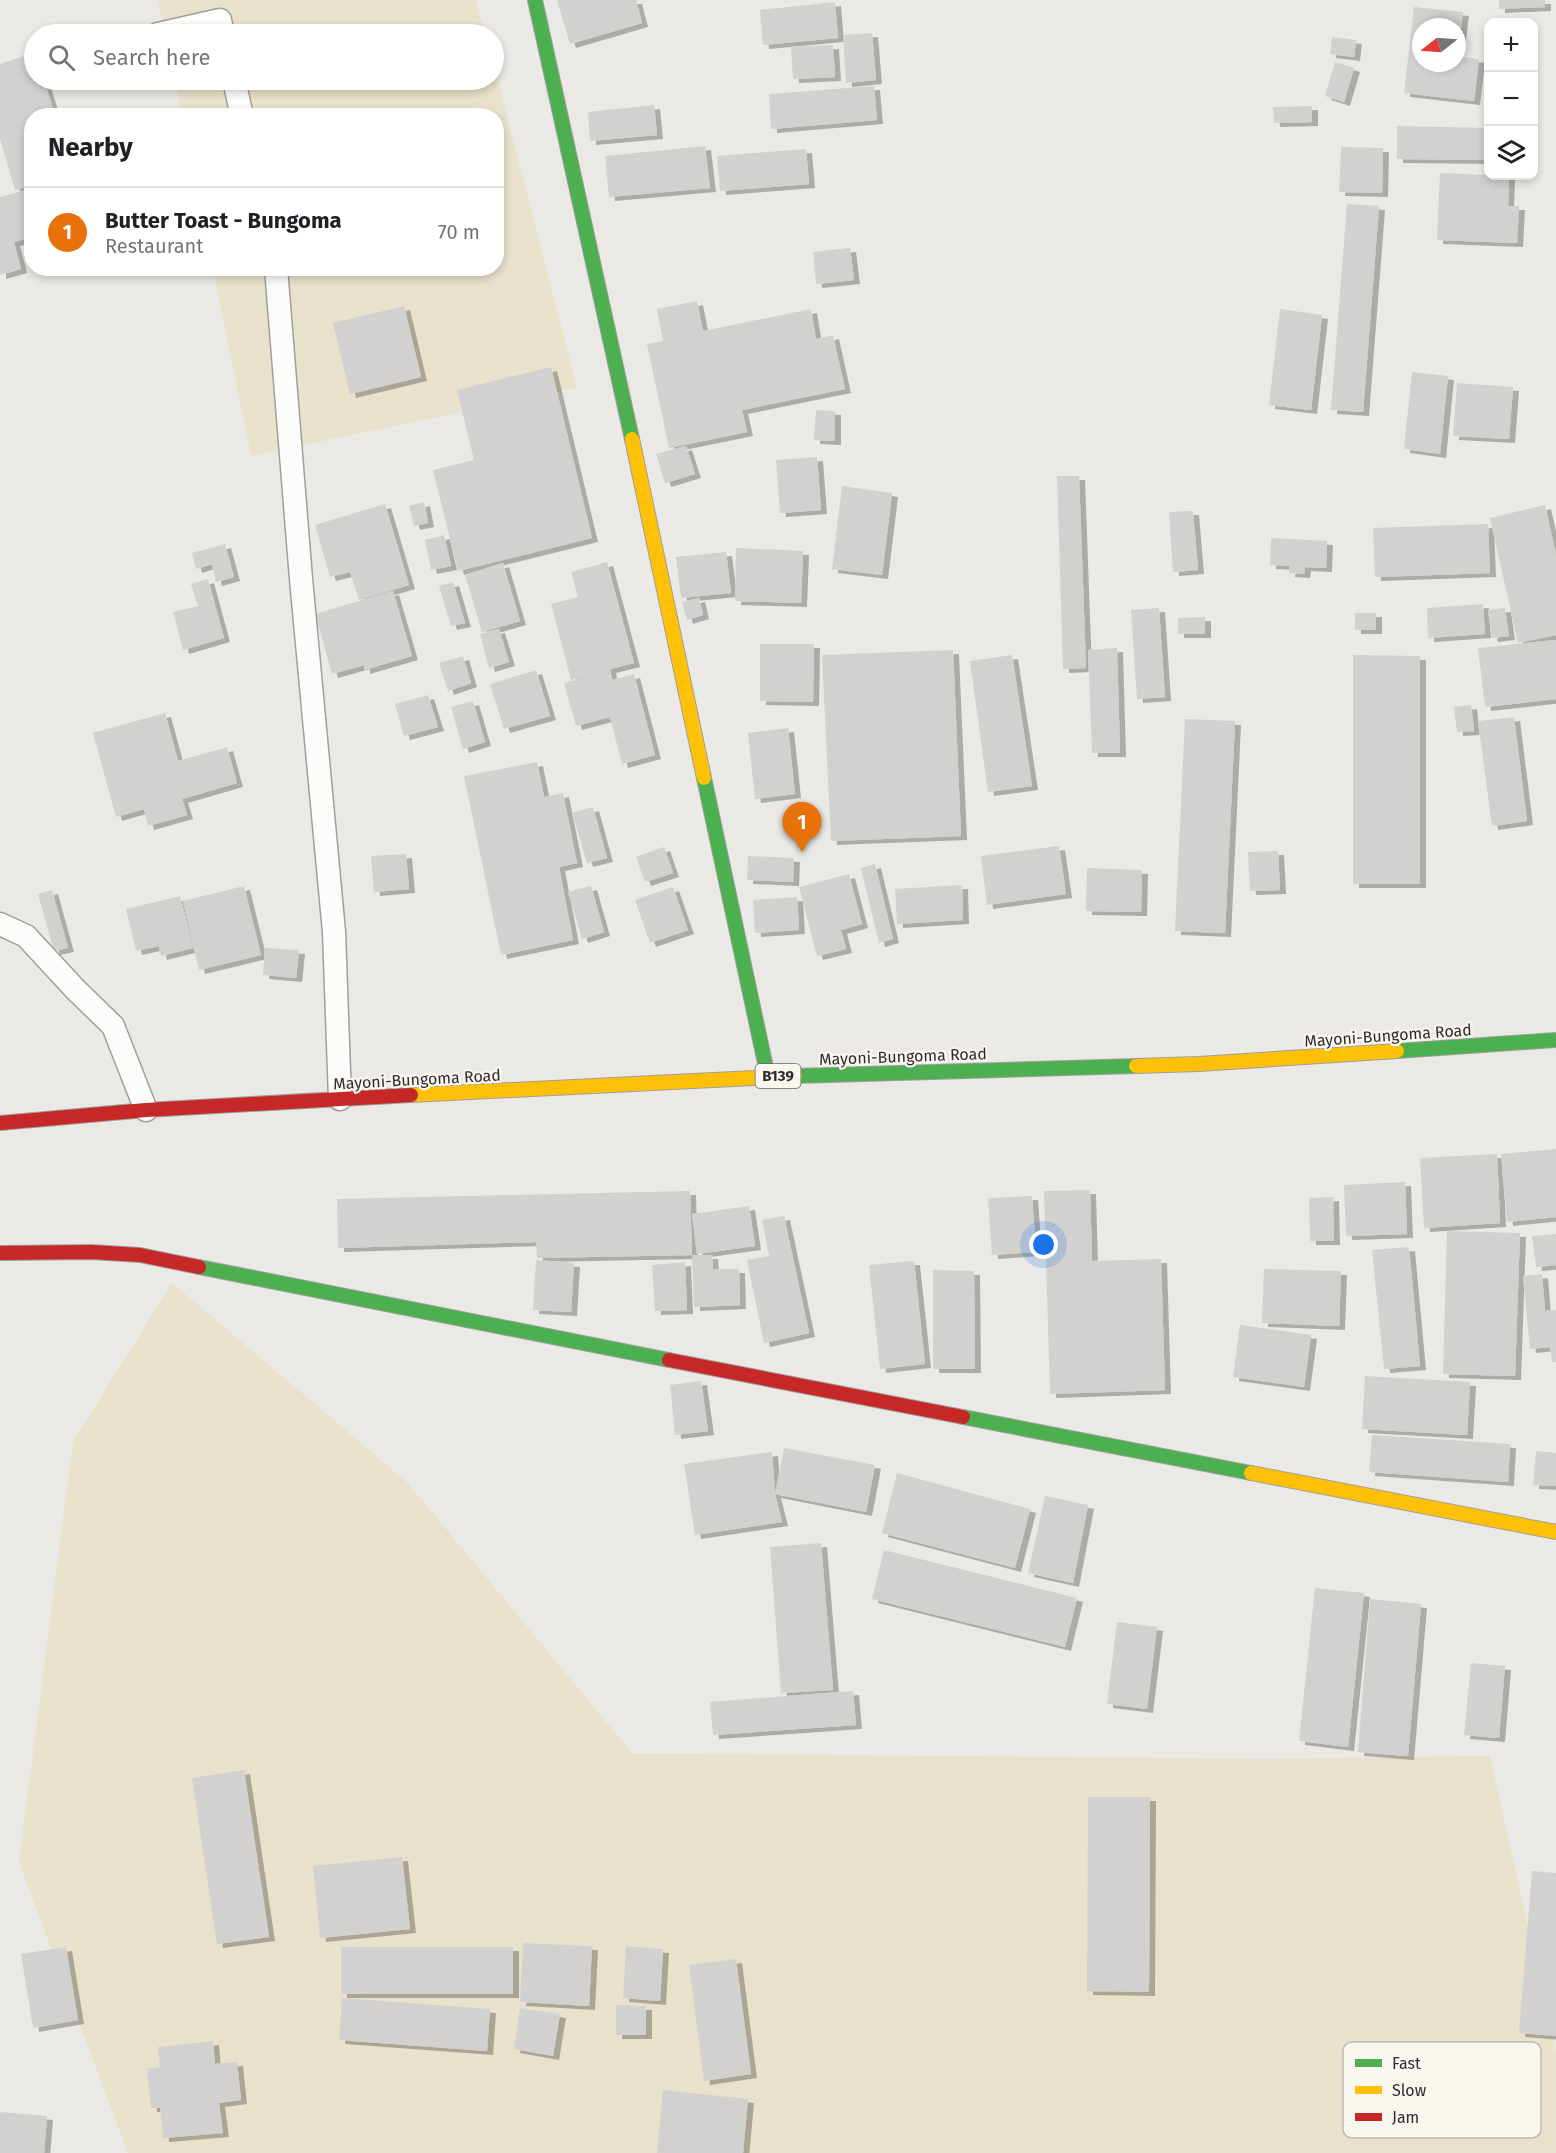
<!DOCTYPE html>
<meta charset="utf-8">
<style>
:root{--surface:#fff;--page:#f2f2f2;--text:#202124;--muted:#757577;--line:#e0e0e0;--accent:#0b8043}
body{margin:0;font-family:"Fira Sans",sans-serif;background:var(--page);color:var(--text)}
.controls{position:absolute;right:18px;top:18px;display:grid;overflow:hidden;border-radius:12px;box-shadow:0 3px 9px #0003}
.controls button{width:54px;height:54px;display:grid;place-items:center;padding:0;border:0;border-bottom:2px solid var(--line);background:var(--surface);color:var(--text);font:30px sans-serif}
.compass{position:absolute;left:1412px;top:18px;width:54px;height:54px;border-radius:50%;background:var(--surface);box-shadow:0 3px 9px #0003;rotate:253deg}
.you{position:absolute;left:1044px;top:1245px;width:21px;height:21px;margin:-15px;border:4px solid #fff;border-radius:50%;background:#1a73e8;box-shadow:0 0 0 9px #1a73e833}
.badge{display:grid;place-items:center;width:39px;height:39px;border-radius:50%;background:var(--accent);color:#fff;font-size:20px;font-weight:700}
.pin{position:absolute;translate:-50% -50px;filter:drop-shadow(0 2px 3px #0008)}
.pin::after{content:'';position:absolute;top:32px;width:21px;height:18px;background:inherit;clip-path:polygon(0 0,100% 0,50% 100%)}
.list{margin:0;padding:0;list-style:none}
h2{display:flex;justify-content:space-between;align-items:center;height:78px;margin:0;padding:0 24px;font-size:26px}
h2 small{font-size:20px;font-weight:400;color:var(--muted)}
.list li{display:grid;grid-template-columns:39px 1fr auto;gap:18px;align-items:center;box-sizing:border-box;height:90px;padding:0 24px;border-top:2px solid var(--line)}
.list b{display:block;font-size:22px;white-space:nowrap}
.list p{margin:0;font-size:20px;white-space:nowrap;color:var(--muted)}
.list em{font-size:20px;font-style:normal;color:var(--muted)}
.icon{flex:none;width:33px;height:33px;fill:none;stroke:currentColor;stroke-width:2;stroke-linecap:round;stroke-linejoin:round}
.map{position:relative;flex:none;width:1556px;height:2153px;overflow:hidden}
.search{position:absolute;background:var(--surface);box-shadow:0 3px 9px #0003;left:24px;top:24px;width:480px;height:66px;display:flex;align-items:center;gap:15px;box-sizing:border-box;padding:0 21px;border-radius:33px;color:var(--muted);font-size:22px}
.panel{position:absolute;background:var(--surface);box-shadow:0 3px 9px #0003;left:24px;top:108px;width:480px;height:168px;border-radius:24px}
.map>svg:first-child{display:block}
.green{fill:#e8e1cb}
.building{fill:#d3d1cf;filter:url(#shadow)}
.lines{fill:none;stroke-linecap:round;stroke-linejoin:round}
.lane-casing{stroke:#9f9f9c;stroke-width:25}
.fast-casing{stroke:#9f9f9c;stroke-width:16}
.slow-casing{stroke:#9f9f9c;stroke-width:16}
.jam-casing{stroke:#9f9f9c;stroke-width:16}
.lane{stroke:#fcfcfb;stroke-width:22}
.fast{stroke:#4caf50;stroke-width:14}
.slow{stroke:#ffc107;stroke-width:14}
.jam{stroke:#c62828;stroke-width:14}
.labels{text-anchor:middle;stroke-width:4.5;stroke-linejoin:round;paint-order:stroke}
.shield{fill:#faf7f0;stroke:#6a6965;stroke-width:1.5}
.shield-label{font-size:15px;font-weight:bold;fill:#2d2c2a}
.street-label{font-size:16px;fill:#2d2c2a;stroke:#faf7f0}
.key{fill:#faf7f0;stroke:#bcbab5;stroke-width:1.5}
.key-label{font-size:16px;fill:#2d2c2a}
</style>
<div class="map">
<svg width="1556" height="2153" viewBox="0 0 1556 2153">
<defs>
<filter id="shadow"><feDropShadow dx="6" dy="4" stdDeviation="0" flood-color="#0004"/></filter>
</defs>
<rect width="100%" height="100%" fill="#eae9e5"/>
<!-- green -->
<g class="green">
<polygon points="158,0 476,0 485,34 165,34"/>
<polygon points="494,66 577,388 251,456 213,269 496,268 496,116 182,115 174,80 494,80"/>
<polygon points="172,1283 407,1482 632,1753 1267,1759 1490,1756 1556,2052 1556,2153 128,2153 19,1862 73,1442"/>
</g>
<!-- building -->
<g class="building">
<polygon points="557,0 636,0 642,23 570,44"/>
<polygon points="1499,0 1545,0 1545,7 1499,9"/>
<polygon points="835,2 838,38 763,45 760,10"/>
<polygon points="1414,7 1463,12 1458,51 1457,27 1421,27 1421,63 1457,63 1457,56 1479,59 1474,101 1404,93"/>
<polygon points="872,33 876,80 846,83 843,35"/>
<polygon points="1332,37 1356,40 1354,57 1330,54"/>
<polygon points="833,45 835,77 793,79 791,47"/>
<polygon points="34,53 34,80 44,80 55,116 32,116 32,185 15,190 0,139 0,64"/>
<polygon points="1335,62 1354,68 1344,102 1325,96"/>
<polygon points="874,86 877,120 771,129 769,94"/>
<polygon points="654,105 657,135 590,141 588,112"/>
<polygon points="1312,106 1312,122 1274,123 1273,107"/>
<polygon points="1397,126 1488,128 1488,160 1397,159"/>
<polygon points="705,146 710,188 609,197 605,156"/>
<polygon points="1341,147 1383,148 1382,193 1339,192"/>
<polygon points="806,149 809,184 720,191 717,156"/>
<polygon points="1440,173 1509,176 1508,206 1519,206 1517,243 1437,240"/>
<polygon points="26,190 32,209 32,237 14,242 21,269 0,275 0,197"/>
<polygon points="1347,204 1379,206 1363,412 1331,410"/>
<polygon points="850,248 854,280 816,284 813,252"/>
<polygon points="697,301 703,331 811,309 816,339 833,335 845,389 742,410 747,432 669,448 647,344 663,341 657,309"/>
<polygon points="404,306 421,377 350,394 333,323"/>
<polygon points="1280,309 1322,315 1311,410 1269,405"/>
<polygon points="551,367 592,538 458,571 433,470 474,460 457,390"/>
<polygon points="1412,372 1448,376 1440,454 1404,449"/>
<polygon points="1457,383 1513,387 1509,439 1453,436"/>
<polygon points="816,410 835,411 835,441 814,440"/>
<polygon points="686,446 695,474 665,483 656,454"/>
<polygon points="817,457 821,510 780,513 776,460"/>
<polygon points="1057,476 1079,476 1086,668 1063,669"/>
<polygon points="842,486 892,493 882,575 832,569"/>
<polygon points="424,502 428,523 414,526 409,506"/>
<polygon points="385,504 409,585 359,600 350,572 330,577 315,525"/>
<polygon points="1545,505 1556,555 1556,635 1518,643 1490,518"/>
<polygon points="1193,511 1198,570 1173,572 1169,512"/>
<polygon points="1488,524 1490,573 1375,577 1373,528"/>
<polygon points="444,535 451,566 431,570 425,540"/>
<polygon points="1271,538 1327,541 1326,568 1305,567 1304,574 1289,573 1290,566 1270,565"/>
<polygon points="225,544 234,577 216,582 212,564 196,569 192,553"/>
<polygon points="736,548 803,551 801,603 735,601"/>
<polygon points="726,552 731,593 681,598 676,557"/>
<polygon points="607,562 634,663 610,669 612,680 634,674 655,755 622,764 610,717 576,726 564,683 597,674 571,680 551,604 578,597 571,572"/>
<polygon points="503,563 520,621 482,632 465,575"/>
<polygon points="208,579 224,638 183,650 173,612 198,606 191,584"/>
<polygon points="453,582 465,623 451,626 439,586"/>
<polygon points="393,591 412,656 364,670 364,665 332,674 315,614"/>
<polygon points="699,598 703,615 687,620 682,602"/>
<polygon points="1483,604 1485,634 1428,638 1427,608"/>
<polygon points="1159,608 1165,697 1137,699 1131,610"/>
<polygon points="1505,608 1509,636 1492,638 1488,610"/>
<rect x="1355" y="613" width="21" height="17"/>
<polygon points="1205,617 1205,634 1178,634 1178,618"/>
<polygon points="499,629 509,662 489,668 480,634"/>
<polygon points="1556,640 1556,699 1485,707 1478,648"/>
<polygon points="760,644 814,644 813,702 760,701"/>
<polygon points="1117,648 1120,753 1092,753 1088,650"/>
<polygon points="953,650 961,836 831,841 822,655"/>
<polygon points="1012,655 1032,786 988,792 970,661"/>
<polygon points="1353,655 1420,656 1420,884 1353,884"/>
<polygon points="463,656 471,683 448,691 439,663"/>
<polygon points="536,670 550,716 504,729 490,684"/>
<polygon points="428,695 438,727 404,736 395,704"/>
<polygon points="473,701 485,742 463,749 451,707"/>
<polygon points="1471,705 1474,731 1457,732 1454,707"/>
<polygon points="165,713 178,761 227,747 237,783 182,799 187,815 148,826 144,809 116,817 93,733"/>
<polygon points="1514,717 1527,821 1492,826 1478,721"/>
<polygon points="1185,719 1235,721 1225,933 1175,931"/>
<polygon points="788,728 795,794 755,799 748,733"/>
<polygon points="537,762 544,797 563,793 577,863 559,867 573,940 501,955 464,776"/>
<polygon points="593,807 607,858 587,863 572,813"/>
<polygon points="1059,846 1066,894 987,905 981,856"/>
<polygon points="664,847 673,873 645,882 636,857"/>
<polygon points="1278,851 1280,890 1250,891 1248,852"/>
<polygon points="406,854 409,889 374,892 371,856"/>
<polygon points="748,856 794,858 793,882 747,880"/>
<polygon points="875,864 893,939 879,943 861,868"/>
<polygon points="1087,868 1142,870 1141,912 1086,911"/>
<polygon points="849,874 862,924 841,930 846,949 817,956 799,887"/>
<polygon points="962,885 963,920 897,924 895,889"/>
<polygon points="244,886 261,955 199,970 183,901"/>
<polygon points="591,886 604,932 582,939 568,892"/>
<polygon points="673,887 688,930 650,943 635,900"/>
<polygon points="52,890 68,948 54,951 38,894"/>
<polygon points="180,896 193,948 161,956 159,946 136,951 126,909"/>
<polygon points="797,897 799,930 755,933 753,900"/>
<polygon points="265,948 299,950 296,978 263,975"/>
<polygon points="1556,1149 1556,1217 1507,1222 1501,1154"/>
<polygon points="1497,1154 1500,1223 1424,1228 1420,1158"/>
<polygon points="1405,1182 1407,1234 1346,1236 1344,1185"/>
<polygon points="1090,1190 1092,1261 1161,1259 1165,1390 1050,1394 1044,1191"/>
<polygon points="690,1191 692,1255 537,1258 536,1242 338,1248 337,1199"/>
<polygon points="1032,1196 1036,1252 992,1255 988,1198"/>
<polygon points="1333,1197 1334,1241 1310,1241 1309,1198"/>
<polygon points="749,1206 755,1246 697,1254 692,1214"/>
<polygon points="784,1216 809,1333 764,1343 747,1260 769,1256 762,1220"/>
<polygon points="1447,1231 1520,1233 1515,1376 1443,1374"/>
<polygon points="1556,1234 1556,1265 1536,1267 1532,1236"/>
<polygon points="1409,1247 1420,1366 1384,1369 1372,1250"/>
<polygon points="692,1255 712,1255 713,1269 739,1269 740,1305 694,1307"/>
<polygon points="536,1260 574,1263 571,1312 533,1310"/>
<polygon points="914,1261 925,1364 880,1369 869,1265"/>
<polygon points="685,1262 687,1310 655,1311 652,1265"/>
<polygon points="1264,1269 1341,1271 1339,1326 1262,1323"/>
<polygon points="933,1270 974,1271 975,1369 933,1369"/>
<polygon points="1542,1274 1545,1311 1556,1310 1556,1362 1552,1362 1550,1347 1530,1349 1523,1276"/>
<polygon points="1240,1325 1311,1335 1304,1387 1233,1377"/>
<polygon points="1365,1376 1470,1382 1467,1435 1362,1429"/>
<polygon points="701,1381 708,1431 675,1435 670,1385"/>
<polygon points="1372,1435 1510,1444 1508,1482 1369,1472"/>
<polygon points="784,1448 875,1465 866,1512 775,1494 782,1522 695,1535 684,1464 772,1452 775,1494"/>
<polygon points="1536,1451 1556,1453 1556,1486 1533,1485"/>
<polygon points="897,1473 1030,1509 1015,1568 882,1533"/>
<polygon points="1045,1496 1088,1505 1073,1583 1028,1573"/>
<polygon points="821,1543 833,1690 781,1693 770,1547"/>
<polygon points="884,1550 1077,1598 1065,1647 872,1599"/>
<polygon points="1315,1588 1364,1593 1348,1747 1299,1741"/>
<polygon points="1370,1599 1421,1604 1408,1756 1358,1752"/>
<polygon points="1117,1622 1157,1627 1147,1709 1107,1704"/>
<polygon points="1471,1663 1505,1666 1499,1738 1464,1735"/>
<polygon points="853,1691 856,1725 713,1735 710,1702"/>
<polygon points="244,1770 269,1937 217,1944 192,1778"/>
<polygon points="1088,1797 1150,1797 1149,1992 1087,1991"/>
<polygon points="402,1857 410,1929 320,1938 313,1866"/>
<polygon points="1532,1871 1556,1873 1556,2036 1519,2033"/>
<polygon points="523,1943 592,1946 589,2006 520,2002"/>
<polygon points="626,1946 663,1949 660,2001 623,1998"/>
<polygon points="66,1947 78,2020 33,2028 21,1954"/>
<rect x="341" y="1947" width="172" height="47"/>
<polygon points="736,1959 751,2074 704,2081 689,1965"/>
<polygon points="342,1998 490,2009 487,2051 339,2040"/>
<polygon points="616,2005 646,2006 646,2035 616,2035"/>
<polygon points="520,2008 560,2014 553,2056 514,2049"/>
<polygon points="213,2041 215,2064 237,2062 241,2100 219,2103 223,2133 163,2138 160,2108 151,2108 147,2069 160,2067 158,2047"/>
<polygon points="663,2090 748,2099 743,2153 657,2153"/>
<polygon points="0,2112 47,2116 44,2153 0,2153"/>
</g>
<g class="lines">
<defs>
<g id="lane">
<polyline points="158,34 220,20 223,34"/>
<polyline points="234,80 242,116"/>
<polyline points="276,268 301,579 334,932 340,1099"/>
<polyline points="0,924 26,936 75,989 113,1026 146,1110"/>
</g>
<g id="fast">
<polyline points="535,0 632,439"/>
<polyline points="704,778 768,1077"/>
<polyline points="1397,1051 1556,1040"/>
<polyline points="795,1076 1136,1066"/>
<polyline points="199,1267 669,1360"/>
<polyline points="963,1417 1251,1473"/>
</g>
<g id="slow">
<polyline points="632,439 704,778"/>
<polyline points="1136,1066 1199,1064 1397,1051"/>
<polyline points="411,1095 795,1076"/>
<polyline points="1251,1473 1556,1532"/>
</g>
<g id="jam">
<polyline points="0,1123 146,1110 411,1095"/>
<polyline points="0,1253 91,1252 140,1255 199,1267"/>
<polyline points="669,1360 963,1417"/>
</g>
</defs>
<!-- lane casing -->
<use href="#lane" class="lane-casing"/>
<!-- fast casing -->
<use href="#fast" class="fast-casing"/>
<!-- slow casing -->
<use href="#slow" class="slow-casing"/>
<!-- jam casing -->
<use href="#jam" class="jam-casing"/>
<!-- lane -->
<use href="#lane" class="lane"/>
<!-- fast -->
<use href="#fast" class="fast"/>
<!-- slow -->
<use href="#slow" class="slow"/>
<!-- jam -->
<use href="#jam" class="jam"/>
</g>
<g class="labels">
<!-- shield labels -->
<rect class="shield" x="755.5" y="1064" width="45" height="24" rx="4.5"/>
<g class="shield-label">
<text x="778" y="1081">B139</text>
</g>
<!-- street labels -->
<g class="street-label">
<text transform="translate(1388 1035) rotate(-4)" y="6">Mayoni-Bungoma Road</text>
<text transform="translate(903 1056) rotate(-2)" y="6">Mayoni-Bungoma Road</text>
<text transform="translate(417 1079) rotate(-3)" y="6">Mayoni-Bungoma Road</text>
</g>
</g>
<!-- legend -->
<rect x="1343" y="2042" width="198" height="96" rx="9" class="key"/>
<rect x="1355" y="2059" width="27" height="8" fill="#4caf50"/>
<rect x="1355" y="2086" width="27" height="8" fill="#ffc107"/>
<rect x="1355" y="2113" width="27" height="8" fill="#c62828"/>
<g class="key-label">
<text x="1392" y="2069">Fast</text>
<text x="1392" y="2096">Slow</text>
<text x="1392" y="2123">Jam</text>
</g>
</svg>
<div class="controls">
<button>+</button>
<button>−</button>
<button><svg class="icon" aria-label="layers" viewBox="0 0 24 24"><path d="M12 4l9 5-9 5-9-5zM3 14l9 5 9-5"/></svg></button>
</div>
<svg class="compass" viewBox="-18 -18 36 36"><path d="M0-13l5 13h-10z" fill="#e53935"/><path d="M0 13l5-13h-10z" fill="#757577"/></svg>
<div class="you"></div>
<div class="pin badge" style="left:802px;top:852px;background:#e8710a">1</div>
<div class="search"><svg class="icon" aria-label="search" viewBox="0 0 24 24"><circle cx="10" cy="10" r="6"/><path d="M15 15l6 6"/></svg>Search here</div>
<section class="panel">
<h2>Nearby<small></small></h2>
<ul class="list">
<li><span class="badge" style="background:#e8710a">1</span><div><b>Butter Toast - Bungoma</b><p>Restaurant</p></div><em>70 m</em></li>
</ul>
</section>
</div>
